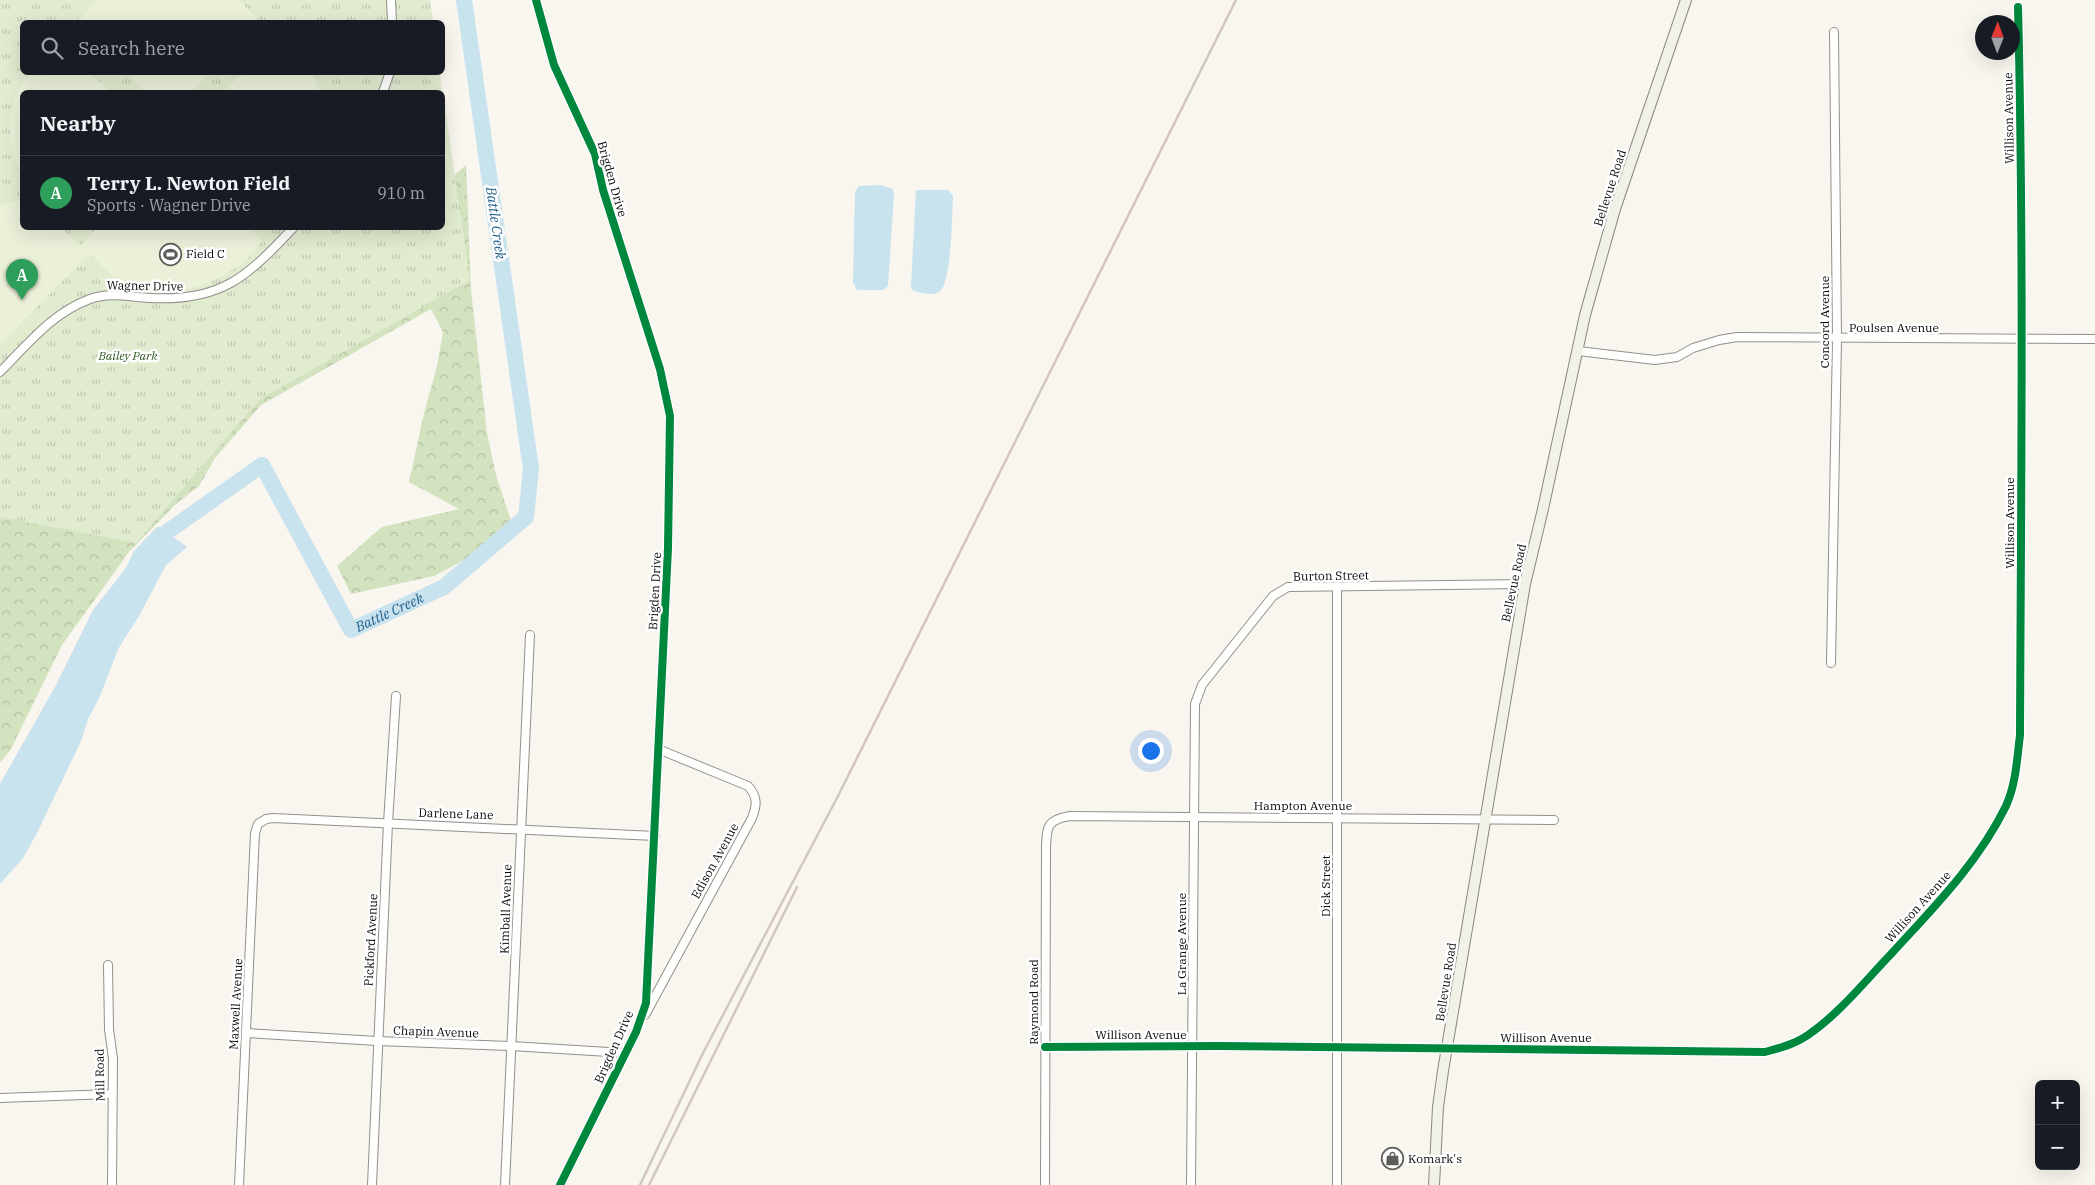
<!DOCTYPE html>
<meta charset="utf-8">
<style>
:root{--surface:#171b24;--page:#20242c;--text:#f1f3f6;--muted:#9ea1a6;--line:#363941;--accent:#2563eb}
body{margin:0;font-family:"IBM Plex Serif",serif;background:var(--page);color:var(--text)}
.controls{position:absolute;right:15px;bottom:15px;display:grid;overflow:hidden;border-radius:8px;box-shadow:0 5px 20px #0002}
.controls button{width:45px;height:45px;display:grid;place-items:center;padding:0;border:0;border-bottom:1px solid var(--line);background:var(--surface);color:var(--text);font:25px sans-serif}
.compass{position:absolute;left:1975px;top:15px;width:45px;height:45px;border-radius:50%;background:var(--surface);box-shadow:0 5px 20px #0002;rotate:1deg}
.you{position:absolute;left:1150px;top:750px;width:18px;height:18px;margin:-12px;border:4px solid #fff;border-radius:50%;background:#1a73e8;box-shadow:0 0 0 8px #1a73e833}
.badge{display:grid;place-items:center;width:32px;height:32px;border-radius:50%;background:var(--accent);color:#fff;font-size:16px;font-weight:700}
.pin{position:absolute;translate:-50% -41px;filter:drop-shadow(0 1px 2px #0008)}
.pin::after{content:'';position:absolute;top:26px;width:18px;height:15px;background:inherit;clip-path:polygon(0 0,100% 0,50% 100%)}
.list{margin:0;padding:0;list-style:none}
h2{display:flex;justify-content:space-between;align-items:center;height:65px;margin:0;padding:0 20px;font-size:21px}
h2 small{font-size:16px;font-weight:400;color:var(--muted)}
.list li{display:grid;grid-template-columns:32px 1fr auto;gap:15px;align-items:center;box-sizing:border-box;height:75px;padding:0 20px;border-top:1px solid var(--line)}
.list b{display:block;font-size:19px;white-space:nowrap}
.list p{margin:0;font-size:16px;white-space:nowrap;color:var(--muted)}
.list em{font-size:16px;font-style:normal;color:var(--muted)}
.icon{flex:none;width:28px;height:28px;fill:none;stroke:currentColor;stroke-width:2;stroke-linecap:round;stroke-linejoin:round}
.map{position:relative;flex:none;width:2095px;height:1185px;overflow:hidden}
.search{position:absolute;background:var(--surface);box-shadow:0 5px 20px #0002;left:20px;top:20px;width:425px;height:55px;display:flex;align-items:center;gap:12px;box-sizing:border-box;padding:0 18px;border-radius:8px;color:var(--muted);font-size:19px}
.panel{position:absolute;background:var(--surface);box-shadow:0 5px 20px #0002;left:20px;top:90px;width:425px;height:140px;border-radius:8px}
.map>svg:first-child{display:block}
.forest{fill:url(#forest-crowns)}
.park{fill:url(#park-tufts)}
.pitch{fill:#ebf0d9}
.water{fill:#c8e2ee}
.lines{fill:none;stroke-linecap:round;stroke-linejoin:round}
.river{stroke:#c8e2ee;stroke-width:16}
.street-casing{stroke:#91908d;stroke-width:10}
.secondary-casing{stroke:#888783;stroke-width:12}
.street{stroke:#fefefc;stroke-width:8}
.secondary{stroke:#f2f1e8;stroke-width:10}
.rail{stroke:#d3c6c5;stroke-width:2.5}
.cycleway-casing{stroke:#fff;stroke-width:11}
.cycleway{stroke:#00873e;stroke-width:8}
.labels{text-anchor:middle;stroke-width:5;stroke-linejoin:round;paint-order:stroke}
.street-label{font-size:12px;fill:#0a0a0a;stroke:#fff}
.poi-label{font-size:12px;fill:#0a0a0a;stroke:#fff;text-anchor:start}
.park-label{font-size:12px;font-style:italic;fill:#305922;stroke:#fff}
.water-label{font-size:14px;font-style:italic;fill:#22618c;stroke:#fff}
</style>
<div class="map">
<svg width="2095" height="1185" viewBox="0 0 2095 1185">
<defs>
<pattern id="forest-crowns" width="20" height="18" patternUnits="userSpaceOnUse" patternTransform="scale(1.25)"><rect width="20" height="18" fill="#d3e2bf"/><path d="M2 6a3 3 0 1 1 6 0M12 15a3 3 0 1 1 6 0" fill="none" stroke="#b4c1a3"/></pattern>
<pattern id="park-tufts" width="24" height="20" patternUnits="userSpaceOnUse" patternTransform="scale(1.25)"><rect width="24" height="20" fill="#e1ebd0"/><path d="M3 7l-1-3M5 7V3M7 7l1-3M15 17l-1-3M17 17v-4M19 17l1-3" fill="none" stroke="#c0c8b1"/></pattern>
</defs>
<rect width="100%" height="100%" fill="#f8f6ee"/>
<!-- forest -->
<polygon class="forest" points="466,165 471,290 487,433 496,475 511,521 481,551 434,576 351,594 337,566 382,527 459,509 409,482 424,413 437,366 443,332 431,309 261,405 215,458 199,486 176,504 129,552 62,645 11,749 0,763 0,381 442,228 443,185"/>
<!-- park -->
<polygon class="park" points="0,0 430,0 433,22 22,22 22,72 440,72 442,92 22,92 22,228 442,228 443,93 470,280 259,400 136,543 0,517"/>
<!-- pitch -->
<g class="pitch">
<polygon points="97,0 238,0 258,18 254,22 76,22"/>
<path d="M31,72L89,73L111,92H22V180C19,175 18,168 16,161C6,130 8,98 31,72Z"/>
<polygon points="244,72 311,73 321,92 223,92"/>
<polygon points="126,73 210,73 192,92 146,92"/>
<path d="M22,200V228H61L81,245L97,228H249L262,241C256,249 249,258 241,264C206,290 163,301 121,282C110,276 99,262 89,254L0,345V205Z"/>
</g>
<!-- water -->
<g class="water">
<polygon points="881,185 893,189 894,194 888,286 883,290 857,290 853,282 855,192 859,186"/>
<path d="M916,190H948L953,196C952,212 952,284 939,292C932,296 919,293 912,290L911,286Z"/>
<polygon points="158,526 187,547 166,565 139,616 118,649 100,696 88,719 81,741 37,833 23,858 0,884 0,784 55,687 93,610 126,568 134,551"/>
</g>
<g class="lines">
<!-- river -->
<path class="river" id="s1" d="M154,551L167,532L262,465L351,630L444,587L526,517L531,469L464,0"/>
<defs>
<g id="street">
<polyline points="391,0 392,22"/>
<polyline points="536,0 554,65 595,154 603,190 660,369 670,416 668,548 646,1003 636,1032 560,1185"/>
<polyline points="383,92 390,72"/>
<polyline points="1578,351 1655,360 1677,357 1693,348 1719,340 1737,337 2095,339"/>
<path d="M0,372C28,344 52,313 90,299C110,292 130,297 150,298C221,302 247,277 293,228"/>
<polyline points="1337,587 1337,1185"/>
<polyline points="1831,663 1837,339 1834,32"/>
<polyline points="108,965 109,1029 113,1059 112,1185"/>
<path d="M645,1015L752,818C757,805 758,797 748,786L658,749"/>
<polyline points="246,1033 377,1041 511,1046 625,1053"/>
<path d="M1045,1047L1219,1046L1765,1052C1780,1048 1795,1044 1808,1035C1840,1013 1865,981 1892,953C1934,907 1978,863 2006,806C2016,784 2017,759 2020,735C2021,493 2024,250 2018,7"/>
<polyline points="0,1098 112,1094"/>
<polyline points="239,1185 255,833 258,824 266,819 273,818 655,836"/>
<polyline points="372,1185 388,823 396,696"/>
<polyline points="505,1185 530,635"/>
<path d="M1045,1185L1046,848C1047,827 1046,820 1070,816L1554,820"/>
<polyline points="1191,1185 1195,704 1202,685 1273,596 1288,587 1525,584"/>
</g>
<polyline id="secondary" points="1434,1185 1438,1107 1443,1071 1525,584 1543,509 1585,315 1615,209 1686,0"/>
</defs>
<!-- street casing -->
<use href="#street" class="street-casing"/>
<!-- secondary casing -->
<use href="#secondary" class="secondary-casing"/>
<!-- street -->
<use href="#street" class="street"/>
<!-- secondary -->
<use href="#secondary" class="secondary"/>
<!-- rail -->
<g class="rail">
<polyline points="640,1185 703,1053 838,796 1236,0"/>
<polyline points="649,1185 797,887"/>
</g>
<defs>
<g id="cycleway">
<polyline points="536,0 554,65 595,154 603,190 660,369 670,416 668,548 646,1003 636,1032 560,1185"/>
<path d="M1045,1047L1219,1046L1765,1052C1780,1048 1795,1044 1808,1035C1840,1013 1865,981 1892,953C1934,907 1978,863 2006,806C2016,784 2017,759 2020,735C2021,493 2024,250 2018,7"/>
</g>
</defs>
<!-- cycleway casing -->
<use href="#cycleway" class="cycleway-casing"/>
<!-- cycleway -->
<use href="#cycleway" class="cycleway"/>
</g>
<!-- icons -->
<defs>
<symbol id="stadium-ring" viewBox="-11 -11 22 22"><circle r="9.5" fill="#fff" stroke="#5d5d5a" stroke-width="1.5"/><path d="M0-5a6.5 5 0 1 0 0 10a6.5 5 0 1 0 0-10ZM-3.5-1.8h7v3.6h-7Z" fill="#5d5d5a"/></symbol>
<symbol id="shop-ring" viewBox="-11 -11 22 22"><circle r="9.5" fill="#fff" stroke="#5d5d5a" stroke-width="1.5"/><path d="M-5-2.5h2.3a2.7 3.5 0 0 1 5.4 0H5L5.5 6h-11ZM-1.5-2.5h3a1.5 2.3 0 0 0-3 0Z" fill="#5d5d5a"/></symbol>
</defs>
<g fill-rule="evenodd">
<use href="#stadium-ring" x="158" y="242" width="25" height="25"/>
<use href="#shop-ring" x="1380" y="1146" width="25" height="25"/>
</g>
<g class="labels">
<!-- street labels -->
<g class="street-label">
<text transform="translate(2009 118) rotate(-91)" y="4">Willison Avenue</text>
<text transform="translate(612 179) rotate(74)" y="4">Brigden Drive</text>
<text transform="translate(1610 188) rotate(-72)" y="4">Bellevue Road</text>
<text transform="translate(145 286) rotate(1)" y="4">Wagner Drive</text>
<text transform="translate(1825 322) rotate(-90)" y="4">Concord Avenue</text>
<text x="1894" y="332">Poulsen Avenue</text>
<text transform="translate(2010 523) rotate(-90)" y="4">Willison Avenue</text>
<text transform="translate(1331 576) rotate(-1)" y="4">Burton Street</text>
<text transform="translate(1514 583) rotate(-78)" y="4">Bellevue Road</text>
<text transform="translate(655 591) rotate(-87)" y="4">Brigden Drive</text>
<text x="1303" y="810">Hampton Avenue</text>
<text transform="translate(456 814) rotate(2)" y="4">Darlene Lane</text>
<text transform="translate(715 861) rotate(-61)" y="4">Edison Avenue</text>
<text transform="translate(1326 886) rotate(-90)" y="4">Dick Street</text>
<text transform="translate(1918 907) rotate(-48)" y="4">Willison Avenue</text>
<text transform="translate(506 909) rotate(-88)" y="4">Kimball Avenue</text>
<text transform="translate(371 940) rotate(-87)" y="4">Pickford Avenue</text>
<text transform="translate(1182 944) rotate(-90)" y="4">La Grange Avenue</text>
<text transform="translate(1446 982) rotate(-81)" y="4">Bellevue Road</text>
<text transform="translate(1034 1002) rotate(-90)" y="4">Raymond Road</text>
<text transform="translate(236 1004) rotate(-87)" y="4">Maxwell Avenue</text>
<text transform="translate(436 1032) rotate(2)" y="4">Chapin Avenue</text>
<text x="1141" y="1039">Willison Avenue</text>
<text x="1546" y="1042">Willison Avenue</text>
<text transform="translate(614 1047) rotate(-66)" y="4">Brigden Drive</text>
<text transform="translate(100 1075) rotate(-91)" y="4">Mill Road</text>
</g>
<!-- poi labels -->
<g class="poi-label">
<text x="186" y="258">Field C</text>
<text x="1408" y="1163">Komark's</text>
</g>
<!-- park labels -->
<g class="park-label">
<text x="128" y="360">Bailey Park</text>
</g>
<!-- water labels -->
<g class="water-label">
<text transform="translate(496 223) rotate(82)" y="5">Battle Creek</text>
<text dy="5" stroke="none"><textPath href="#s1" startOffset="369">Battle Creek</textPath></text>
</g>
</g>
</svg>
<div class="controls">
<button>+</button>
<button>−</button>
</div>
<svg class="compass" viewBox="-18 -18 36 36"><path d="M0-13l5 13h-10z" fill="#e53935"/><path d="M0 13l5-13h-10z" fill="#9ea1a6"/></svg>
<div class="you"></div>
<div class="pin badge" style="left:22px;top:300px;background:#2e9e5b">A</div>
<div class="search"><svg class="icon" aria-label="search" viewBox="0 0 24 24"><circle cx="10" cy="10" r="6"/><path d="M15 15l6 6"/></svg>Search here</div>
<section class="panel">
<h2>Nearby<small></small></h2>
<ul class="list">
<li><span class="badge" style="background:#2e9e5b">A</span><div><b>Terry L. Newton Field</b><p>Sports · Wagner Drive</p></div><em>910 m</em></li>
</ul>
</section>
</div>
